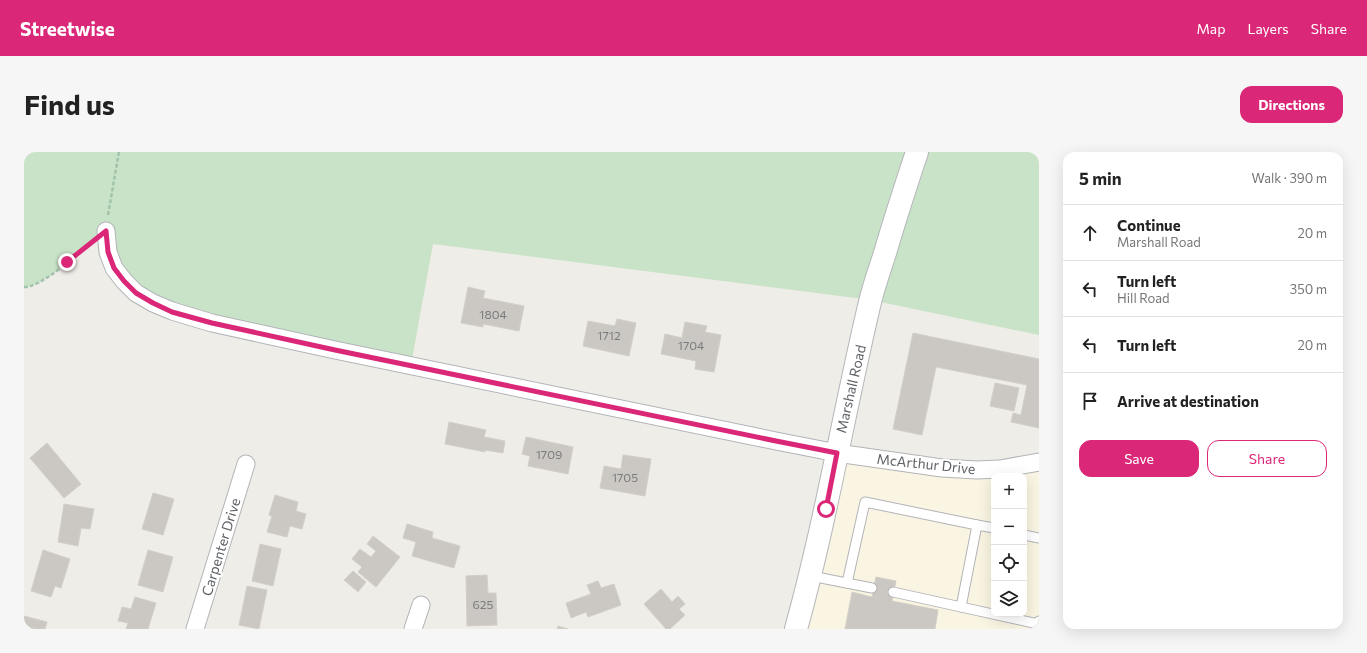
<!DOCTYPE html>
<meta charset="utf-8">
<style>
:root{--surface:#fff;--page:#f6f6f6;--text:#222;--muted:#767676;--line:#e0e0e0;--accent:#db2777}
body{margin:0;font-family:Commissioner,sans-serif;background:var(--page);color:var(--text)}
.controls{position:absolute;right:12px;bottom:12px;display:grid;overflow:hidden;border-radius:8px;box-shadow:0 4px 16px #0002}
.controls button{width:36px;height:36px;display:grid;place-items:center;padding:0;border:0;border-bottom:1px solid var(--line);background:var(--surface);color:var(--text);font:20px sans-serif}
.stop{position:absolute;width:12px;height:12px;margin:-9px;border:3px solid #db2777;border-radius:50%;background:#fff}
.stop.end{background:#db2777;border-color:#fff;box-shadow:0 1px 4px #0008}
.list{margin:0;padding:0;list-style:none}
h2{display:flex;justify-content:space-between;align-items:center;height:52px;margin:0;padding:0 16px;font-size:17px}
h2 small{font-size:13px;font-weight:400;color:var(--muted)}
.list li{display:grid;grid-template-columns:26px 1fr auto;gap:12px;align-items:center;box-sizing:border-box;height:56px;padding:0 16px;border-top:1px solid var(--line)}
.list b{display:block;font-size:15px;white-space:nowrap}
.list p{margin:0;font-size:13px;white-space:nowrap;color:var(--muted)}
.list em{font-size:13px;font-style:normal;color:var(--muted)}
.actions{display:flex;gap:8px;padding:12px 16px}
.actions a{flex:1;padding:9px 0;border:1px solid var(--accent);border-radius:12px;text-align:center;font-size:14px;color:var(--accent)}
.actions .main{background:var(--accent);color:#fff}
.icon{flex:none;width:22px;height:22px;fill:none;stroke:currentColor;stroke-width:2;stroke-linecap:round;stroke-linejoin:round}
.map{position:relative;flex:none;width:1015px;height:477px;overflow:hidden;border-radius:12px}
header{display:flex;align-items:center;gap:24px;box-sizing:border-box;height:56px;padding:0 20px;background:var(--accent);color:#fff}
header strong{font-size:19px}
nav{display:flex;gap:22px;margin-inline-start:auto;font-size:14px}
.intro{display:flex;align-items:center;justify-content:space-between;box-sizing:border-box;height:96px;padding:0 24px}
h1{margin:0;font-size:28px}
.button{padding:10px 18px;border-radius:12px;background:var(--accent);color:#fff;font-size:14px;font-weight:700}
main{display:flex;gap:24px;padding:0 24px}
aside{flex:1;background:var(--surface);border-radius:12px;box-shadow:0 4px 16px #0002}
.map>svg:first-child{display:block}
.commercial{fill:#faf4e2;fill-rule:evenodd}
.green{fill:#c9e3c8}
.building{fill:#cbc8c4;stroke:#d3cfc7}
.lines{fill:none;stroke-linecap:round;stroke-linejoin:round}
.service-casing{stroke:#b3b4b8;stroke-width:11}
.minor-casing{stroke:#b3b4b8;stroke-width:19}
.secondary-casing{stroke:#b4b6ba;stroke-width:24}
.path{stroke:#a2c3ab;stroke-width:2.5;stroke-dasharray:4 2;stroke-linecap:butt}
.service{stroke:#fff;stroke-width:9}
.minor{stroke:#fff;stroke-width:17}
.secondary{stroke:#fff;stroke-width:22}
.route{stroke:#db2777;stroke-width:5}
.labels{text-anchor:middle;stroke-width:4;stroke-linejoin:round;paint-order:stroke}
.number-label{font-size:12px;fill:#7a7c7e}
.street-label{font-size:14px;fill:#5f6266;stroke:#fff}
</style>
<header>
<strong>Streetwise</strong>
<nav><a>Map</a><a>Layers</a><a>Share</a></nav>
</header>
<div class="intro"><h1>Find us</h1><a class="button">Directions</a></div>
<main>
<div class="map">
<svg width="1015" height="477" viewBox="0 0 1015 477">
<rect width="100%" height="100%" fill="#efede8"/>
<!-- commercial -->
<path class="commercial" d="M813,301L884,311L1015,310V477H772ZM970,324H1000V462H970Z"/>
<!-- green -->
<path class="green" d="M0,0H1015V183L847,148L409,92L387,213L188,171L100,129L82,79C66,92 17,136 0,135Z"/>
<!-- building -->
<g class="building">
<polygon points="444,135 461,139 459,146 500,154 495,179 459,172 459,175 437,171"/>
<polygon points="593,167 612,171 605,204 559,194 564,169 591,174"/>
<polygon points="661,170 683,174 681,180 697,183 690,220 671,217 672,209 637,202 641,182 658,186"/>
<polygon points="889,181 1015,207 1015,276 987,270 989,261 997,263 1003,233 912,215 898,283 869,277"/>
<polygon points="971,231 995,236 990,259 966,254"/>
<polygon points="425,270 462,278 460,285 481,289 479,301 461,298 461,300 421,292"/>
<polygon points="502,285 549,295 544,322 504,314 506,304 498,302"/>
<polygon points="23,291 57,332 40,346 6,306"/>
<polygon points="599,303 627,307 621,344 576,336 580,314 597,317"/>
<polygon points="129,341 150,347 139,383 118,377"/>
<polygon points="251,343 274,350 272,359 282,362 278,377 266,374 263,385 243,380 248,364 245,363"/>
<polygon points="40,352 70,357 66,377 57,376 54,394 34,390"/>
<polygon points="383,372 409,380 408,386 436,394 430,416 388,404 392,390 379,386"/>
<polygon points="349,384 376,405 352,435 334,420 338,415 328,407 336,397 347,405 352,399 343,392"/>
<polygon points="236,392 257,397 249,434 228,429"/>
<polygon points="19,398 46,407 37,436 31,434 27,445 7,439"/>
<polygon points="124,398 149,405 139,440 114,433"/>
<polygon points="329,419 342,430 334,440 320,428"/>
<polygon points="463,423 464,441 472,441 473,473 443,474 442,424"/>
<polygon points="852,425 872,429 868,449 914,458 911,477 821,477 828,440 848,445"/>
<polygon points="574,429 577,436 590,432 597,453 564,465 562,460 547,466 542,451 567,442 563,433"/>
<polygon points="223,434 243,438 235,477 215,473"/>
<polygon points="637,437 648,450 654,444 661,452 655,457 661,463 646,477 642,477 620,452"/>
<polygon points="111,445 132,451 124,477 102,477 104,471 94,469 98,455 107,457"/>
<polygon points="0,464 23,470 21,477 0,477"/>
<polygon points="534,474 544,477 533,477"/>
</g>
<g class="lines">
<defs>
<g id="service">
<polyline points="1000,383 1015,386"/>
<polyline points="787,424 848,436"/>
<polyline points="823,431 841,350 953,373"/>
<polyline points="869,440 937,455 953,373 970,376"/>
<polyline points="937,455 1014,472 1015,469"/>
</g>
<g id="minor">
<polyline points="82,79 84,100 90,116 100,129 112,141 129,151 148,159 188,171 311,198 752,289 813,301 918,316 953,318 976,317 1015,310"/>
<polyline points="171,477 222,312"/>
<polyline points="389,477 397,453"/>
</g>
<path id="secondary" d="M772,477C802,369 820,259 846,150C850,133 856,117 861,101C871,67 882,33 893,0"/>
</defs>
<!-- service casing -->
<use href="#service" class="service-casing"/>
<!-- minor casing -->
<use href="#minor" class="minor-casing"/>
<!-- secondary casing -->
<use href="#secondary" class="secondary-casing"/>
<!-- path -->
<g class="path">
<polyline points="84,63 95,0"/>
<path d="M0,135C16,136 54,102 67,91"/>
</g>
<!-- service -->
<use href="#service" class="service"/>
<!-- minor -->
<use href="#minor" class="minor"/>
<!-- secondary -->
<use href="#secondary" class="secondary"/>
</g>
<g class="lines">
<!-- route -->
<polyline class="route" points="43,110 82,79 84,100 90,116 100,129 112,141 129,151 148,160 188,171 311,198 752,289 813,301 802,357"/>
</g>
<g class="labels">
<!-- number labels -->
<g class="number-label">
<text x="469" y="167">1804</text>
<text x="585" y="188">1712</text>
<text x="667" y="198">1704</text>
<text x="525" y="307">1709</text>
<text x="601" y="330">1705</text>
<text x="459" y="457">625</text>
</g>
<!-- street labels -->
<g class="street-label">
<text transform="translate(827 237) rotate(-77)" y="5">Marshall Road</text>
<text transform="translate(902 312) rotate(6)" y="5">McArthur Drive</text>
<text transform="translate(197 395) rotate(-73)" y="5">Carpenter Drive</text>
</g>
</g>
</svg>
<div class="controls">
<button>+</button>
<button>−</button>
<button><svg class="icon" aria-label="locate" viewBox="0 0 24 24"><circle cx="12" cy="12" r="6"/><path d="M12 2v4M12 18v4M2 12h4M18 12h4"/></svg></button>
<button><svg class="icon" aria-label="layers" viewBox="0 0 24 24"><path d="M12 4l9 5-9 5-9-5zM3 14l9 5 9-5"/></svg></button>
</div>
<div class="stop" style="left:802px;top:357px"></div>
<div class="stop end" style="left:43px;top:110px"></div>
</div>
<aside>
<h2>5 min<small>Walk · 390 m</small></h2>
<ul class="list">
<li><svg class="icon" aria-label="ahead" viewBox="0 0 24 24"><path d="M12 20V5M6 11l6-6 6 6"/></svg><div><b>Continue</b><p>Marshall Road</p></div><em>20 m</em></li>
<li><svg class="icon" aria-label="left" viewBox="0 0 24 24"><path d="M17 20v-9H6M10 6l-5 5 5 5"/></svg><div><b>Turn left</b><p>Hill Road</p></div><em>350 m</em></li>
<li><svg class="icon" aria-label="left" viewBox="0 0 24 24"><path d="M17 20v-9H6M10 6l-5 5 5 5"/></svg><div><b>Turn left</b></div><em>20 m</em></li>
<li><svg class="icon" aria-label="arrive" viewBox="0 0 24 24"><path d="M6 21V4h12l-3 4 3 4H6"/></svg><div><b>Arrive at destination</b></div></li>
</ul>
<div class="actions"><a class="main">Save</a><a>Share</a></div>
</aside>
</main>
